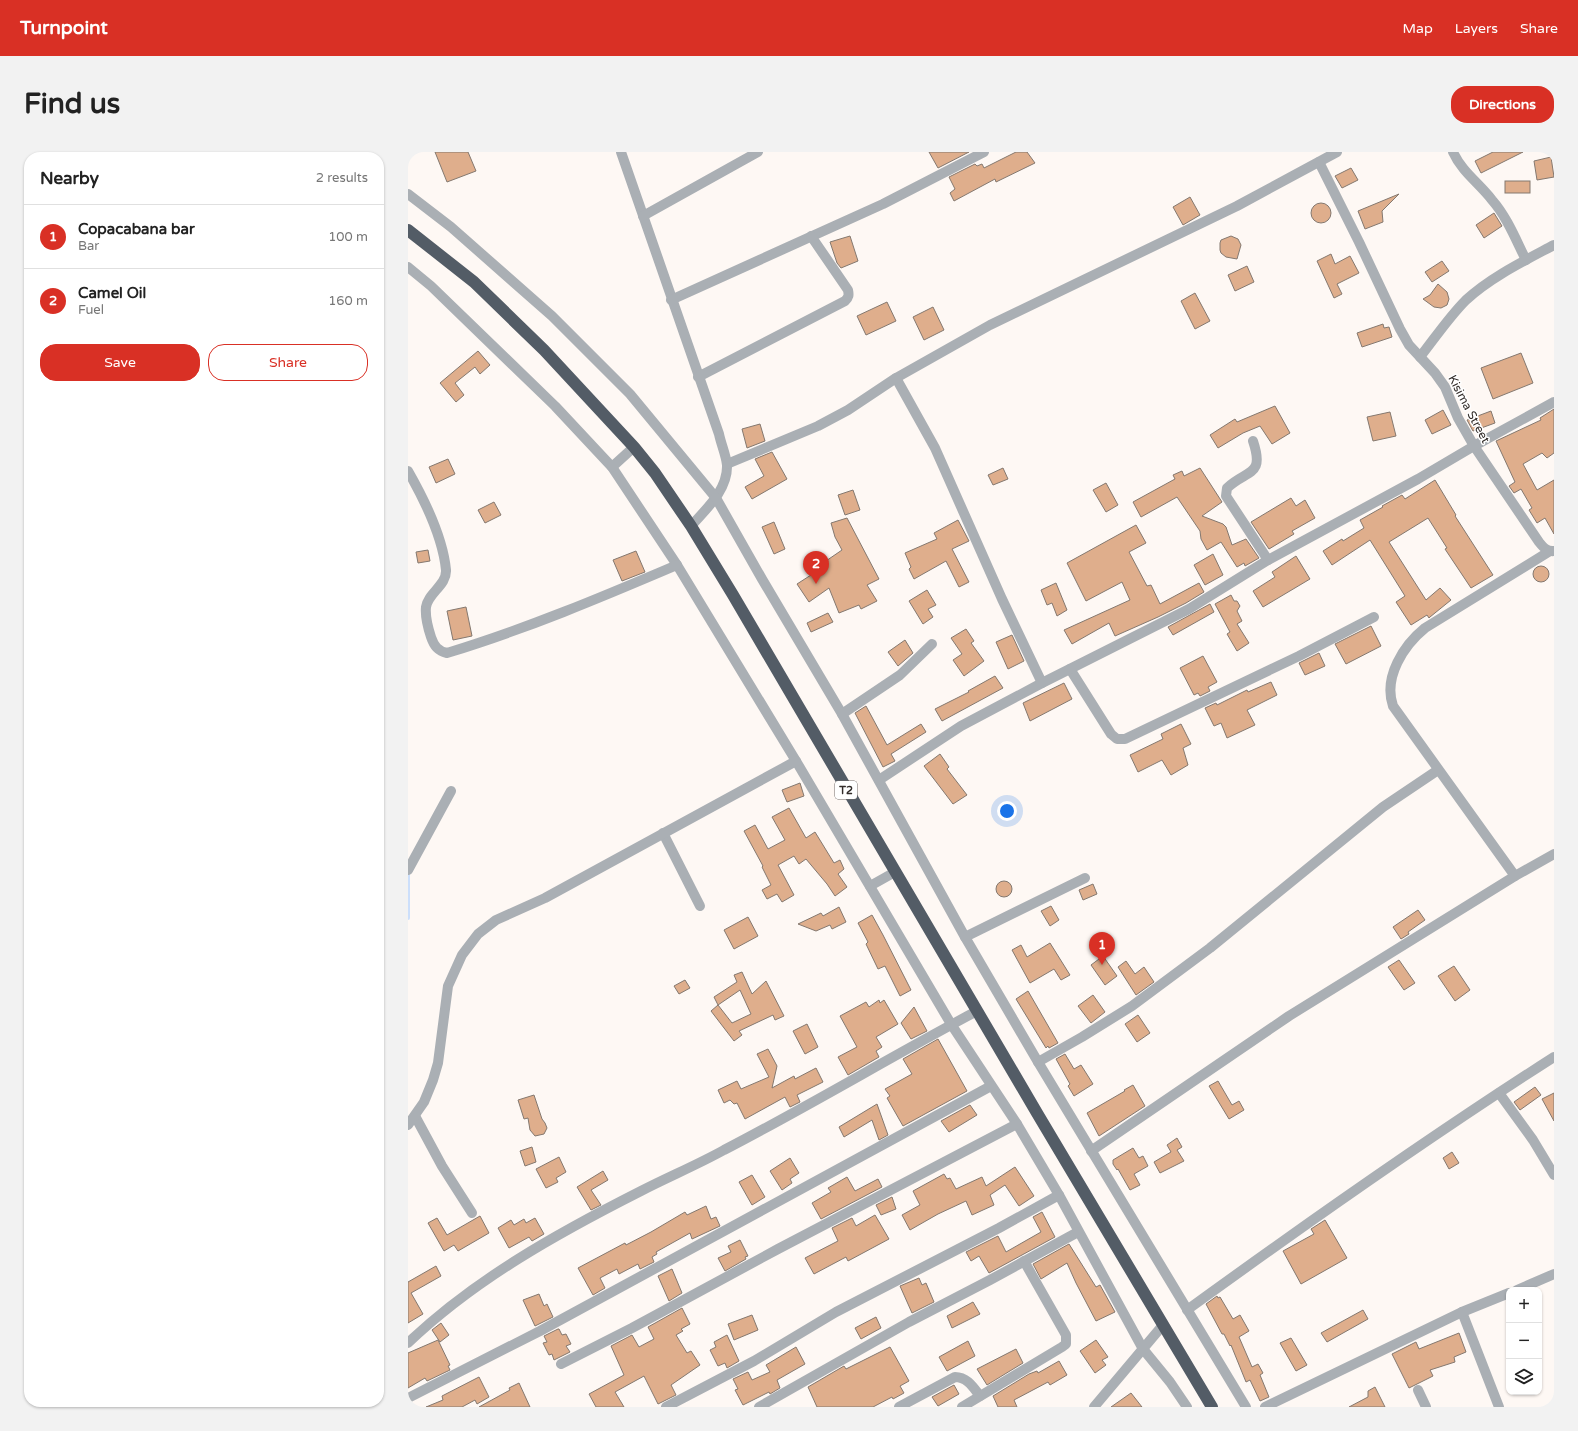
<!DOCTYPE html>
<meta charset="utf-8">
<style>
:root{--surface:#fff;--page:#f2f2f2;--text:#222;--muted:#767676;--line:#e0e0e0;--accent:#d93025}
body{margin:0;font-family:"Varela Round",sans-serif;background:var(--page);color:var(--text)}
.controls{position:absolute;right:12px;bottom:12px;display:grid;overflow:hidden;border-radius:8px;box-shadow:0 1px 3px #0004}
.controls button{width:36px;height:36px;display:grid;place-items:center;padding:0;border:0;border-bottom:1px solid var(--line);background:var(--surface);color:var(--text);font:20px sans-serif}
.you{position:absolute;left:599px;top:659px;width:14px;height:14px;margin:-10px;border:3px solid #fff;border-radius:50%;background:#1a73e8;box-shadow:0 0 0 6px #1a73e833}
.badge{display:grid;place-items:center;width:26px;height:26px;border-radius:50%;background:var(--accent);color:#fff;font-size:13px;font-weight:700}
.pin{position:absolute;translate:-50% -33px;filter:drop-shadow(0 1px 2px #0008)}
.pin::after{content:'';position:absolute;top:21px;width:14px;height:12px;background:inherit;clip-path:polygon(0 0,100% 0,50% 100%)}
.list{margin:0;padding:0;list-style:none}
h2{display:flex;justify-content:space-between;align-items:center;height:52px;margin:0;padding:0 16px;font-size:17px}
h2 small{font-size:13px;font-weight:400;color:var(--muted)}
.list li{display:grid;grid-template-columns:26px 1fr auto;gap:12px;align-items:center;box-sizing:border-box;height:64px;padding:0 16px;border-top:1px solid var(--line)}
.list b{display:block;font-size:15px;white-space:nowrap}
.list p{margin:0;font-size:13px;white-space:nowrap;color:var(--muted)}
.list em{font-size:13px;font-style:normal;color:var(--muted)}
.actions{display:flex;gap:8px;padding:12px 16px}
.actions a{flex:1;padding:9px 0;border:1px solid var(--accent);border-radius:16px;text-align:center;font-size:14px;color:var(--accent)}
.actions .main{background:var(--accent);color:#fff}
.icon{flex:none;width:22px;height:22px;fill:none;stroke:currentColor;stroke-width:2;stroke-linecap:round;stroke-linejoin:round}
.map{position:relative;flex:none;width:1146px;height:1255px;overflow:hidden;border-radius:16px}
header{display:flex;align-items:center;gap:24px;box-sizing:border-box;height:56px;padding:0 20px;background:var(--accent);color:#fff}
header strong{font-size:19px}
nav{display:flex;gap:22px;margin-inline-start:auto;font-size:14px}
.intro{display:flex;align-items:center;justify-content:space-between;box-sizing:border-box;height:96px;padding:0 24px}
h1{margin:0;font-size:28px}
.button{padding:10px 18px;border-radius:16px;background:var(--accent);color:#fff;font-size:14px;font-weight:700}
main{display:flex;gap:24px;padding:0 24px}
aside{flex:1;background:var(--surface);border-radius:16px;box-shadow:0 1px 3px #0004}
.map>svg:first-child{display:block}
.lines{fill:none;stroke-linecap:round;stroke-linejoin:round}
.stream{stroke:#ccdffb;stroke-width:4}
.building{fill:#dfae8c;stroke:#84786f;fill-rule:evenodd}
.street{stroke:#aaafb4;stroke-width:10}
.highway{stroke:#535c66;stroke-width:12}
.labels{text-anchor:middle;stroke-width:3;stroke-linejoin:round;paint-order:stroke}
.shield{fill:#fff;stroke:#706b69;stroke-width:1}
.shield-label{font-size:11px;font-weight:bold;fill:#322c29}
.street-label{font-size:12px;fill:#322c29;stroke:#fff}
</style>
<header>
<strong>Turnpoint</strong>
<nav><a>Map</a><a>Layers</a><a>Share</a></nav>
</header>
<div class="intro"><h1>Find us</h1><a class="button">Directions</a></div>
<main>
<aside>
<h2>Nearby<small>2 results</small></h2>
<ul class="list">
<li><span class="badge">1</span><div><b>Copacabana bar</b><p>Bar</p></div><em>100 m</em></li>
<li><span class="badge">2</span><div><b>Camel Oil</b><p>Fuel</p></div><em>160 m</em></li>
</ul>
<div class="actions"><a class="main">Save</a><a>Share</a></div>
</aside>
<div class="map">
<svg width="1146" height="1255" viewBox="0 0 1146 1255">
<rect width="100%" height="100%" fill="#fef8f4"/>
<g class="lines">
<!-- stream -->
<polyline class="stream" points="0,766 0,718"/>
</g>
<!-- building -->
<g class="building">
<polygon points="27,0 60,0 68,19 39,30"/>
<polygon points="521,0 561,0 530,16"/>
<polygon points="608,0 619,0 627,11 588,30 587,27 546,49 542,41 547,37 541,25 567,12 569,14 574,12 576,16"/>
<polygon points="1085,0 1115,0 1073,21 1067,9"/>
<polygon points="1143,5 1146,25 1129,28 1126,9"/>
<polygon points="943,16 950,28 934,36 927,24"/>
<rect x="1097" y="29" width="25" height="12"/>
<polygon points="991,42 974,59 975,70 957,77 950,59"/>
<polygon points="782,45 792,63 775,73 765,55"/>
<circle cx="913" cy="61" r="10"/>
<polygon points="1086,61 1094,74 1076,86 1068,73"/>
<polygon points="442,84 450,109 433,116 429,111 422,90"/>
<polygon points="823,84 830,87 833,93 829,107 818,105 813,101 812,98 812,91 813,88"/>
<polygon points="923,102 927,112 942,104 951,121 929,132 934,142 926,146 909,109"/>
<polygon points="1034,109 1041,119 1024,130 1017,120"/>
<polygon points="839,114 846,130 827,139 820,123"/>
<polygon points="1030,132 1039,140 1041,147 1039,153 1033,156 1026,155 1015,147 1022,143"/>
<polygon points="787,141 802,169 787,177 773,149"/>
<polygon points="479,150 488,169 458,183 449,164"/>
<polygon points="525,155 536,178 516,188 505,165"/>
<polygon points="975,172 976,176 981,175 984,185 954,195 949,181"/>
<polygon points="70,199 82,213 72,222 67,215 47,231 56,243 48,250 32,231"/>
<polygon points="1113,201 1125,231 1085,247 1073,216"/>
<polygon points="867,254 882,281 864,292 852,274 835,281 810,296 802,283 827,267 829,270"/>
<polygon points="1146,257 1146,301 1139,306 1134,301 1115,312 1129,338 1146,328 1146,382 1137,366 1129,371 1121,358 1124,356 1113,337 1106,341 1101,334 1107,330 1088,289 1133,268 1132,266"/>
<polygon points="1035,258 1043,273 1024,282 1017,268"/>
<polygon points="1083,259 1087,271 1065,279 1059,268"/>
<polygon points="982,260 988,284 965,289 959,265"/>
<polygon points="352,272 357,289 339,296 334,277"/>
<polygon points="364,300 379,327 344,347 337,335 356,324 347,307"/>
<polygon points="40,307 47,322 28,331 21,315"/>
<polygon points="595,316 600,327 585,333 580,323"/>
<polygon points="792,316 814,350 794,364 815,372 818,375 824,393 838,387 851,406 837,414 836,411 829,415 813,390 799,398 793,387 792,379 769,345 733,365 725,350 767,327 765,323 774,319 776,324"/>
<polygon points="1027,328 1048,363 1047,364 1085,423 1063,436 1037,397 1039,396 1020,366 981,390 1018,448 1032,436 1043,448 1022,465 1021,466 1019,463 1003,473 988,450 997,444 962,388 924,413 915,399 934,387 935,389 956,376 952,368 975,355 974,354 994,343 997,347"/>
<polygon points="698,331 710,353 698,360 685,338"/>
<polygon points="445,338 452,358 437,363 430,343"/>
<polygon points="883,346 888,354 897,348 907,366 884,379 886,382 861,397 843,370"/>
<polygon points="86,350 93,363 77,371 70,358"/>
<polygon points="439,366 471,427 459,433 469,449 453,457 451,453 431,461 421,436 401,450 389,432 417,414 415,411 434,398 427,385 423,371"/>
<polygon points="550,368 561,389 544,397 561,430 551,435 538,409 506,427 501,417 503,415 497,401 529,387 526,381"/>
<polygon points="366,370 377,397 366,402 354,375"/>
<polygon points="728,373 738,391 721,400 739,434 743,433 752,452 791,431 796,440 778,451 750,465 707,484 701,471 664,492 656,478 722,448 714,430 678,449 659,411"/>
<polygon points="20,398 22,409 10,411 8,400"/>
<polygon points="228,399 237,420 214,429 205,408"/>
<polygon points="805,402 815,423 797,433 786,413"/>
<polygon points="888,404 902,427 855,455 845,439 867,425 864,420"/>
<circle cx="1133" cy="422" r="8"/>
<polygon points="648,431 659,458 649,464 644,451 639,453 633,438"/>
<polygon points="519,438 528,453 520,457 525,465 515,472 501,449"/>
<polygon points="823,443 826,449 829,449 832,454 829,459 834,469 829,472 841,491 829,499 819,482 822,480 807,452"/>
<polygon points="802,452 806,460 765,483 760,475"/>
<polygon points="58,455 64,484 45,488 39,459"/>
<polygon points="420,461 425,470 403,480 399,471"/>
<polygon points="963,474 973,494 938,512 927,492"/>
<polygon points="558,477 566,489 563,491 576,509 556,524 545,508 554,502 543,486"/>
<polygon points="604,483 616,509 600,517 588,490"/>
<polygon points="497,488 505,501 490,514 480,500"/>
<polygon points="911,501 917,514 897,523 891,511"/>
<polygon points="795,504 809,530 800,535 802,539 792,544 790,541 786,543 772,516"/>
<polygon points="587,524 595,536 534,569 527,557 561,540 560,539"/>
<polygon points="863,530 869,543 839,558 847,573 819,586 813,571 806,574 797,556 808,551 809,553 839,538 840,540"/>
<polygon points="656,531 664,547 622,569 615,551"/>
<polygon points="458,554 479,593 513,572 518,580 483,602 487,609 475,615 447,561"/>
<polygon points="773,572 783,592 775,596 780,613 763,623 754,608 730,620 722,603 755,587 753,582"/>
<polygon points="532,602 541,615 539,617 559,643 545,652 516,614"/>
<polygon points="392,631 396,644 379,650 374,638"/>
<polygon points="381,656 398,686 407,680 426,711 432,708 436,717 430,722 439,735 427,744 419,732 398,707 391,712 386,704 370,713 386,743 374,750 369,742 359,747 354,738 363,733 354,715 355,714 336,679 347,673 360,697 377,688 364,665"/>
<circle cx="596" cy="737" r="8"/>
<polygon points="685,732 689,742 675,748 671,738"/>
<polygon points="643,754 651,768 642,774 633,759"/>
<polygon points="431,755 438,770 424,777 422,773 408,779 390,772 413,761 415,764"/>
<polygon points="1010,758 1017,768 1000,780 1001,782 993,787 985,775"/>
<polygon points="464,763 475,783 503,838 492,844 477,814 470,817 458,792 460,790 450,771"/>
<polygon points="340,765 350,784 326,797 316,778"/>
<polygon points="642,791 662,823 653,828 646,817 622,831 604,798 613,793 619,805"/>
<polygon points="695,804 709,824 697,833 683,813"/>
<polygon points="991,808 1007,831 996,838 980,815"/>
<polygon points="718,809 727,822 736,815 746,830 728,843 710,815"/>
<polygon points="1046,814 1062,838 1047,849 1030,824"/>
<path d="M334,820L344,842L358,829L376,864L367,868L365,863L331,879L334,883L326,889L303,859L310,853L306,845L329,830L326,823ZM332,838L343,862L324,871L310,853Z"/>
<polygon points="277,828 282,836 271,842 266,834"/>
<polygon points="620,839 650,891 641,896 640,894 638,896 608,847"/>
<polygon points="685,843 697,860 683,871 670,854"/>
<polygon points="471,848 472,851 476,848 490,872 468,885 474,895 468,899 471,905 440,923 430,905 449,895 432,864 458,850 461,855"/>
<polygon points="506,855 519,879 503,887 493,871"/>
<polygon points="730,863 742,881 729,890 717,872"/>
<polygon points="399,872 410,895 397,902 385,879"/>
<polygon points="530,887 559,939 495,974 479,946 482,944 477,937 504,922 495,907"/>
<polygon points="360,897 369,914 364,936 386,924 387,927 408,916 415,930 389,943 392,950 382,955 377,945 337,967 329,951 326,952 322,948 316,951 310,938 329,929 333,937 361,925 349,902"/>
<polygon points="657,902 666,917 673,913 685,932 666,944 660,934 662,932 648,907"/>
<polygon points="810,929 824,953 831,949 836,958 821,967 801,934"/>
<polygon points="725,933 737,954 691,984 679,961 717,939 716,938"/>
<polygon points="1127,935 1133,943 1112,958 1106,950"/>
<polygon points="1146,941 1146,969 1134,947"/>
<polygon points="126,943 134,967 137,971 139,976 136,982 127,984 122,978 120,966 116,967 110,948"/>
<polygon points="469,952 480,983 471,988 464,968 436,985 431,975"/>
<polygon points="562,953 569,963 541,980 533,969"/>
<polygon points="769,986 774,995 769,998 776,1009 752,1021 746,1010 763,1000 759,993"/>
<polygon points="124,995 128,1010 117,1014 112,999"/>
<polygon points="725,996 731,1006 735,1004 740,1014 726,1022 732,1033 722,1038 710,1017 709,1018 705,1012 705,1008"/>
<polygon points="1044,1000 1051,1011 1041,1017 1035,1006"/>
<polygon points="151,1005 158,1020 148,1026 150,1030 138,1036 128,1017"/>
<polygon points="382,1006 391,1021 382,1027 384,1031 374,1038 362,1019"/>
<polygon points="607,1015 626,1044 611,1054 597,1033 582,1043 586,1053 564,1063 558,1049 530,1062 502,1078 494,1063 512,1053 505,1039 536,1022 539,1027 542,1026 548,1037 574,1025 578,1034"/>
<polygon points="195,1019 200,1028 183,1038 193,1053 183,1058 169,1035"/>
<polygon points="344,1023 357,1045 344,1053 331,1030"/>
<polygon points="439,1025 447,1039 470,1027 474,1035 413,1067 404,1051 423,1040 420,1036"/>
<polygon points="484,1045 488,1057 473,1063 468,1053"/>
<polygon points="298,1054 303,1067 308,1065 312,1074 284,1087 282,1081 248,1100 249,1102 244,1105 246,1110 232,1117 230,1112 211,1122 209,1117 192,1126 197,1136 185,1143 170,1116 217,1091 218,1093 243,1080 277,1060 279,1063"/>
<polygon points="634,1060 647,1085 581,1121 571,1104 563,1109 558,1100 590,1084 598,1100 633,1080 625,1065"/>
<polygon points="467,1063 481,1087 440,1109 438,1105 406,1122 397,1106 430,1089 424,1076 444,1066 448,1074"/>
<polygon points="72,1064 81,1081 50,1099 46,1093 36,1099 20,1071 29,1066 39,1083"/>
<polygon points="127,1066 136,1082 124,1089 121,1085 101,1096 90,1076 103,1068 106,1073 116,1067 118,1071"/>
<polygon points="917,1068 939,1106 893,1132 875,1099 906,1082 903,1077"/>
<polygon points="332,1088 340,1104 337,1105 338,1107 317,1119 310,1106 323,1100 320,1094"/>
<polygon points="661,1092 688,1135 692,1133 707,1160 688,1169 668,1131 659,1111 633,1127 625,1112"/>
<polygon points="28,1114 33,1124 3,1141 15,1162 0,1171 0,1130"/>
<polygon points="264,1117 274,1141 261,1149 250,1124"/>
<polygon points="511,1126 514,1133 518,1131 526,1150 504,1161 492,1134"/>
<polygon points="131,1142 136,1154 139,1152 145,1165 127,1174 115,1148"/>
<polygon points="809,1144 810,1146 812,1145 825,1167 832,1163 841,1179 831,1185 844,1215 850,1212 855,1221 852,1223 861,1245 852,1249 842,1228 838,1230 823,1193 822,1194 816,1182 814,1182 798,1152"/>
<polygon points="565,1150 572,1162 544,1176 539,1164"/>
<polygon points="274,1156 282,1172 273,1177 275,1179 268,1183 279,1201 283,1199 292,1213 263,1233 268,1243 250,1252 236,1224 207,1240 216,1255 188,1255 181,1242 216,1223 203,1194 224,1183 231,1195 246,1187 240,1175"/>
<polygon points="955,1158 960,1167 919,1190 913,1181"/>
<polygon points="344,1163 350,1178 326,1188 320,1172"/>
<polygon points="468,1165 473,1176 453,1187 447,1176"/>
<polygon points="33,1171 41,1183 32,1190 24,1178"/>
<polygon points="150,1177 151,1177 154,1183 158,1182 163,1192 158,1194 162,1200 146,1208 144,1202 141,1203 135,1191 139,1190 136,1184"/>
<polygon points="1051,1181 1058,1200 1046,1205 1047,1210 1022,1218 1025,1224 1001,1236 984,1202 1008,1190 1011,1197"/>
<polygon points="319,1183 331,1209 319,1216 317,1211 310,1214 302,1198 308,1195 306,1190"/>
<polygon points="883,1186 899,1213 888,1219 872,1191"/>
<polygon points="30,1188 42,1213 40,1214 42,1218 19,1229 17,1226 0,1236 0,1201"/>
<polygon points="688,1188 700,1205 694,1208 698,1213 687,1221 672,1199"/>
<polygon points="560,1189 567,1204 539,1219 531,1205"/>
<polygon points="388,1195 397,1212 369,1228 372,1236 362,1242 361,1240 335,1253 327,1238 330,1237 325,1227 340,1220 344,1228 362,1220 358,1213"/>
<polygon points="482,1195 501,1229 492,1234 496,1241 485,1247 484,1245 465,1255 409,1255 400,1235 436,1214 438,1217"/>
<polygon points="608,1197 615,1211 579,1233 569,1217"/>
<polygon points="651,1209 659,1223 642,1233 640,1230 606,1248 609,1255 590,1255 585,1244 621,1222 629,1219 630,1221"/>
<polygon points="71,1225 81,1245 69,1252 67,1248 54,1255 18,1255 35,1248 34,1244"/>
<polygon points="111,1231 122,1255 71,1255 102,1238 101,1236"/>
<polygon points="546,1233 551,1242 530,1254 524,1245"/>
<polygon points="967,1235 977,1255 941,1255 960,1245 960,1239"/>
<polygon points="723,1241 734,1255 703,1255"/>
</g>
<g class="lines">
<!-- street -->
<g class="street">
<path d="M213,0L311,282C313,292 318,303 319,313C320,338 298,357 283,374"/>
<path d="M1045,0C1054,20 1071,31 1084,48C1099,65 1108,88 1118,108"/>
<path d="M911,10L951,90L992,177L1001,193L1027,221L1037,235L1050,266L1066,294L1131,390C1135,395 1139,400 1146,399"/>
<polyline points="0,42 43,75 144,164 222,242 308,346 354,427 434,562 557,785 630,910 838,1255"/>
<polyline points="235,64 350,0"/>
<polyline points="0,115 23,134 147,254 204,315 269,413 388,609 543,872 609,972 651,1043 735,1197 762,1230 779,1255"/>
<polyline points="263,148 475,52 576,0"/>
<path d="M1012,205C1027,186 1041,165 1058,148C1083,125 1116,109 1146,93"/>
<path d="M290,225L437,149C441,145 441,143 440,138L403,84"/>
<polyline points="488,226 527,296 594,447 634,531"/>
<path d="M845,289C857,325 839,317 819,336L818,344L860,408"/>
<polyline points="319,312 410,274 440,258 488,226 582,173 829,54 929,0"/>
<polyline points="204,315 226,295"/>
<path d="M0,319C16,347 35,387 38,418C39,433 20,441 18,455C17,465 20,476 23,485C26,494 30,499 39,501C118,477 194,445 269,413"/>
<polyline points="662,517 703,582 709,587 717,587 891,504 966,465"/>
<polyline points="434,562 492,523 524,492"/>
<polyline points="471,628 553,574 634,531 781,457 860,408 1010,327 1066,294 1146,250"/>
<polyline points="255,681 292,754"/>
<polyline points="0,718 43,639"/>
<path d="M1107,724L985,554C975,525 996,493 1017,476L1142,399"/>
<polyline points="462,734 487,720"/>
<polyline points="557,785 677,726"/>
<polyline points="630,910 674,885 724,854 802,796 975,655 1030,618"/>
<polyline points="1091,941 1125,988 1146,1023"/>
<polyline points="7,964 34,1014 64,1061"/>
<polyline points="0,973 16,950 25,928 30,911 40,834 54,803 70,782 88,768 137,746 388,609"/>
<polyline points="683,999 881,864 1107,724 1146,702"/>
<polyline points="1109,1138 1146,1122"/>
<path d="M779,1158C899,1071 1021,985 1146,905"/>
<polyline points="1054,1160 1091,1255"/>
<path d="M0,1191C67,1127 150,1081 233,1039C260,1025 289,1013 316,998C401,954 484,904 569,859"/>
<polyline points="153,1212 224,1176 370,1097 609,972"/>
<polyline points="1010,1238 1018,1255"/>
<polyline points="0,1246 132,1179 583,934"/>
<polyline points="258,1255 346,1209 428,1160 591,1076 651,1043"/>
<polyline points="351,1255 501,1170 582,1128 670,1080"/>
<path d="M491,1255L547,1225C559,1225 565,1235 572,1244"/>
<polyline points="554,1255 654,1195 658,1192 658,1183 616,1109"/>
<polyline points="686,1255 755,1173"/>
<polyline points="857,1255 1054,1160 1101,1141"/>
</g>
<!-- highway -->
<polyline class="highway" points="0,78 66,130 136,198 226,295 247,321 283,374 325,443 629,961 804,1255"/>
</g>
<g class="labels">
<!-- shield labels -->
<rect class="shield" x="427" y="629" width="22" height="18" rx="3"/>
<g class="shield-label">
<text x="438" y="642">T2</text>
</g>
<!-- street labels -->
<g class="street-label">
<text transform="translate(1061 257) rotate(62)" y="4">Kisima Street</text>
</g>
</g>
</svg>
<div class="controls">
<button>+</button>
<button>−</button>
<button><svg class="icon" aria-label="layers" viewBox="0 0 24 24"><path d="M12 4l9 5-9 5-9-5zM3 14l9 5 9-5"/></svg></button>
</div>
<div class="you"></div>
<div class="pin badge" style="left:694px;top:813px">1</div>
<div class="pin badge" style="left:408px;top:432px">2</div>
</div>
</main>
